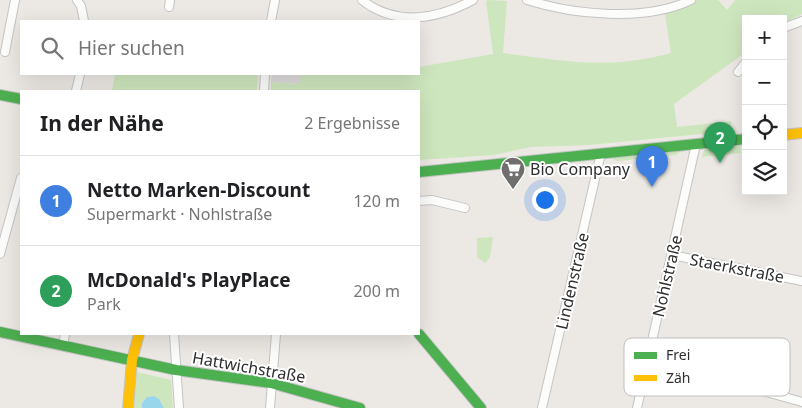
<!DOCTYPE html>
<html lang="de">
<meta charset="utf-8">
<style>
:root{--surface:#fff;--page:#f2f2f2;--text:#202124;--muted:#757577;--line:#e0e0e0;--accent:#d93025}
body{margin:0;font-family:"Noto Sans",sans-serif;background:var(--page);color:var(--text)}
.controls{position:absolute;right:15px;top:15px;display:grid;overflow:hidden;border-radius:0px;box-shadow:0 5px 20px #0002}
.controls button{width:45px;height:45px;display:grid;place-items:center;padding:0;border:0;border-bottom:1px solid var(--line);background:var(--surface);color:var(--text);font:25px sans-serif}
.you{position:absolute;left:544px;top:199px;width:18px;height:18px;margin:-12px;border:4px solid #fff;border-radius:50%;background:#1a73e8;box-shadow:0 0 0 8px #1a73e833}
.badge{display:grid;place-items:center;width:32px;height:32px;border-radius:50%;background:var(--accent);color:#fff;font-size:16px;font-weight:700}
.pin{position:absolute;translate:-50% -41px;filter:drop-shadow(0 1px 2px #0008)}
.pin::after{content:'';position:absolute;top:26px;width:18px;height:15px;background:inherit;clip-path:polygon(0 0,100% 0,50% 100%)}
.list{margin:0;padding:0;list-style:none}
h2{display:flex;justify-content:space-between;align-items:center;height:65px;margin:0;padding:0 20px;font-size:21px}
h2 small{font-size:16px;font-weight:400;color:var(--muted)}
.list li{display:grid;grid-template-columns:32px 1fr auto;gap:15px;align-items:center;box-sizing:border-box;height:90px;padding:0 20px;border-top:1px solid var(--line)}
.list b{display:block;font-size:19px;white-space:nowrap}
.list p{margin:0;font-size:16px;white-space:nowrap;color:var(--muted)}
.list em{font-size:16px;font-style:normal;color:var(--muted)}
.icon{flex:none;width:28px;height:28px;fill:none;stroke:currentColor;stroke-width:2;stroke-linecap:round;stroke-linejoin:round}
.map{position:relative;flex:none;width:802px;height:408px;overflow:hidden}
.search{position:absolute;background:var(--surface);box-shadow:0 5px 20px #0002;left:20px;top:20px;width:400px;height:55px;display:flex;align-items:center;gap:12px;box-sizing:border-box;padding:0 18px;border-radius:0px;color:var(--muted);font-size:19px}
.panel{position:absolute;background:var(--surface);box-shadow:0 5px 20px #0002;left:20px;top:90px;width:400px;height:245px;border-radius:0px}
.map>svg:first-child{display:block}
.industrial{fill:#dcd9db}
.green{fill:#cee6be}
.water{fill:#99d6ec}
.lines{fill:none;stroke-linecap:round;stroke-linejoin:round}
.street-casing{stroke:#c5c4c5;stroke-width:10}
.fast-casing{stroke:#c5c4c5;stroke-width:12}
.slow-casing{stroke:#c5c4c5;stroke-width:12}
.street{stroke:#fcfcfb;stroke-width:8}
.fast{stroke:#4caf50;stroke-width:10}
.slow{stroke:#ffc107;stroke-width:10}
.labels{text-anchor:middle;stroke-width:4;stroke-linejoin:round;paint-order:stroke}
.poi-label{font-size:16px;fill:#2e2e2e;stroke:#fff;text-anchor:start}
.street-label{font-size:16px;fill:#2e2e2e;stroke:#fff}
.key{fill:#fff;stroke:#c0c0c0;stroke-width:1}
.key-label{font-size:14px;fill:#2e2e2e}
</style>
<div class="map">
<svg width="802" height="408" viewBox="0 0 802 408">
<rect width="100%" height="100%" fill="#ece8e4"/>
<!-- industrial -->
<polygon class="industrial" points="272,74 301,74 300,84 271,82"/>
<!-- green -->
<g class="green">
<path d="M489,0L507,1L503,53C566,61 608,70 671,53L665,14L697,0H718L727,10L735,0H802V14L783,23V19H746V52L674,104L677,127L731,121L732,131L589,145L531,147L493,155L419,160V91H271V82L300,84L301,74H419V67L493,54L486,1Z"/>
<polygon points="115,74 258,74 257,91 112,91"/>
<polygon points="740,146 741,153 702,157 704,150"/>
<polygon points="685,148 676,155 618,161 607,157"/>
<polygon points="493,237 490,257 485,263 477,257 477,238"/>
<path d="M137,372L171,380L173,408H164C161,399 156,396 147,397L142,403V408H134Z"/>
</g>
<!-- water -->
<polygon class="water" points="154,396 159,399 164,408 142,408 142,403 147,397"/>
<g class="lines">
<defs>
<g id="street">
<polyline points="77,0 81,6 84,21"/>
<path d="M362,0C396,27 438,19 473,0"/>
<path d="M527,0C574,15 646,22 691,0"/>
<polyline points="169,7 170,0"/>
<polyline points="271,21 275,0"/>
<polyline points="783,28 802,21"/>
<polyline points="5,52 15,0"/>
<polyline points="738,72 746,62"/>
<polyline points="76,91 80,74"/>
<polyline points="264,91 265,74"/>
<polyline points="419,201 432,200 465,208"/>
<polyline points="0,254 21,178"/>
<polyline points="672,255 802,281"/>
<polyline points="174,334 179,408"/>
<polyline points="63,346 65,334"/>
<polyline points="646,368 727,381 802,402"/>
<polyline points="270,408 276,334"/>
<polyline points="542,408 601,153"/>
<polyline points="637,408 696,144"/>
</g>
<g id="fast">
<polyline points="0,95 21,99"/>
<polyline points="419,172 746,139"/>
<polyline points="0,332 176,370 271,383 360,408"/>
<polyline points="419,334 481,408"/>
</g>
<g id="slow">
<polyline points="783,135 802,133"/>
<polyline points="128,408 132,360 139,334"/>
</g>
</defs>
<!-- street casing -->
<use href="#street" class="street-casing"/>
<!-- fast casing -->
<use href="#fast" class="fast-casing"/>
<!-- slow casing -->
<use href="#slow" class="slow-casing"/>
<!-- street -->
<use href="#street" class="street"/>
<!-- fast -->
<use href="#fast" class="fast"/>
<!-- slow -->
<use href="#slow" class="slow"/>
</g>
<!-- icons -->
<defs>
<symbol id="supermarket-pin" viewBox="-11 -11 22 30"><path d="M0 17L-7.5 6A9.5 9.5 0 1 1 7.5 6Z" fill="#706f6e" stroke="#fff"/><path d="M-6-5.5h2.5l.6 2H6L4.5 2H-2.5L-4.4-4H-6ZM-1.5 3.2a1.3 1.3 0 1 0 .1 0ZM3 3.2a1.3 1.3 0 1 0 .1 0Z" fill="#fff"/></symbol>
</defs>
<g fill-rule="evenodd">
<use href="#supermarket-pin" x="499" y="155" width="28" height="38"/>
</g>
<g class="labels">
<!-- poi labels -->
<g class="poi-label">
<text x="530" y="175">Bio Company</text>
</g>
<!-- street labels -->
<g class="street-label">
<text transform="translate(737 268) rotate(11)" y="6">Staerkstraße</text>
<text transform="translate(667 276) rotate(-77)" y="6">Nohlstraße</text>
<text transform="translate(572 281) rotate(-77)" y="6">Lindenstraße</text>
<text transform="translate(249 367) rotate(10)" y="6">Hattwichstraße</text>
</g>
</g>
<!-- legend -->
<rect x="624" y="338" width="166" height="58" rx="8" class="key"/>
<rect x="634" y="352" width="23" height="7" fill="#4caf50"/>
<rect x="634" y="375" width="23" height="6" fill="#ffc107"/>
<g class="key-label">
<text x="666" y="360">Frei</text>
<text x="666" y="383">Zäh</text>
</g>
</svg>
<div class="controls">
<button>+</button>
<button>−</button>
<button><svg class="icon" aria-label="locate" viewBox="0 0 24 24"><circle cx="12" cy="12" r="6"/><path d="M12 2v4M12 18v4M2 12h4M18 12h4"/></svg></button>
<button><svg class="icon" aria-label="layers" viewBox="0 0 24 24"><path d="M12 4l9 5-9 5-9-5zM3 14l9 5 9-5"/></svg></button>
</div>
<div class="you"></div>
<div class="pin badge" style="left:652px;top:187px;background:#3f7fe0">1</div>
<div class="pin badge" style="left:720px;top:163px;background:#2e9e5b">2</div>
<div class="search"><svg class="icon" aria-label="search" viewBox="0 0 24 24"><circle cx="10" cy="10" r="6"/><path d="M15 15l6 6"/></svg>Hier suchen</div>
<section class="panel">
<h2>In der Nähe<small>2 Ergebnisse</small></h2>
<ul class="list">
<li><span class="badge" style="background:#3f7fe0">1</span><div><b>Netto Marken-Discount</b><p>Supermarkt · Nohlstraße</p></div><em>120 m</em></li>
<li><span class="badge" style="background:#2e9e5b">2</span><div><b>McDonald's PlayPlace</b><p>Park</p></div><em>200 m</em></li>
</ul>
</section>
</div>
